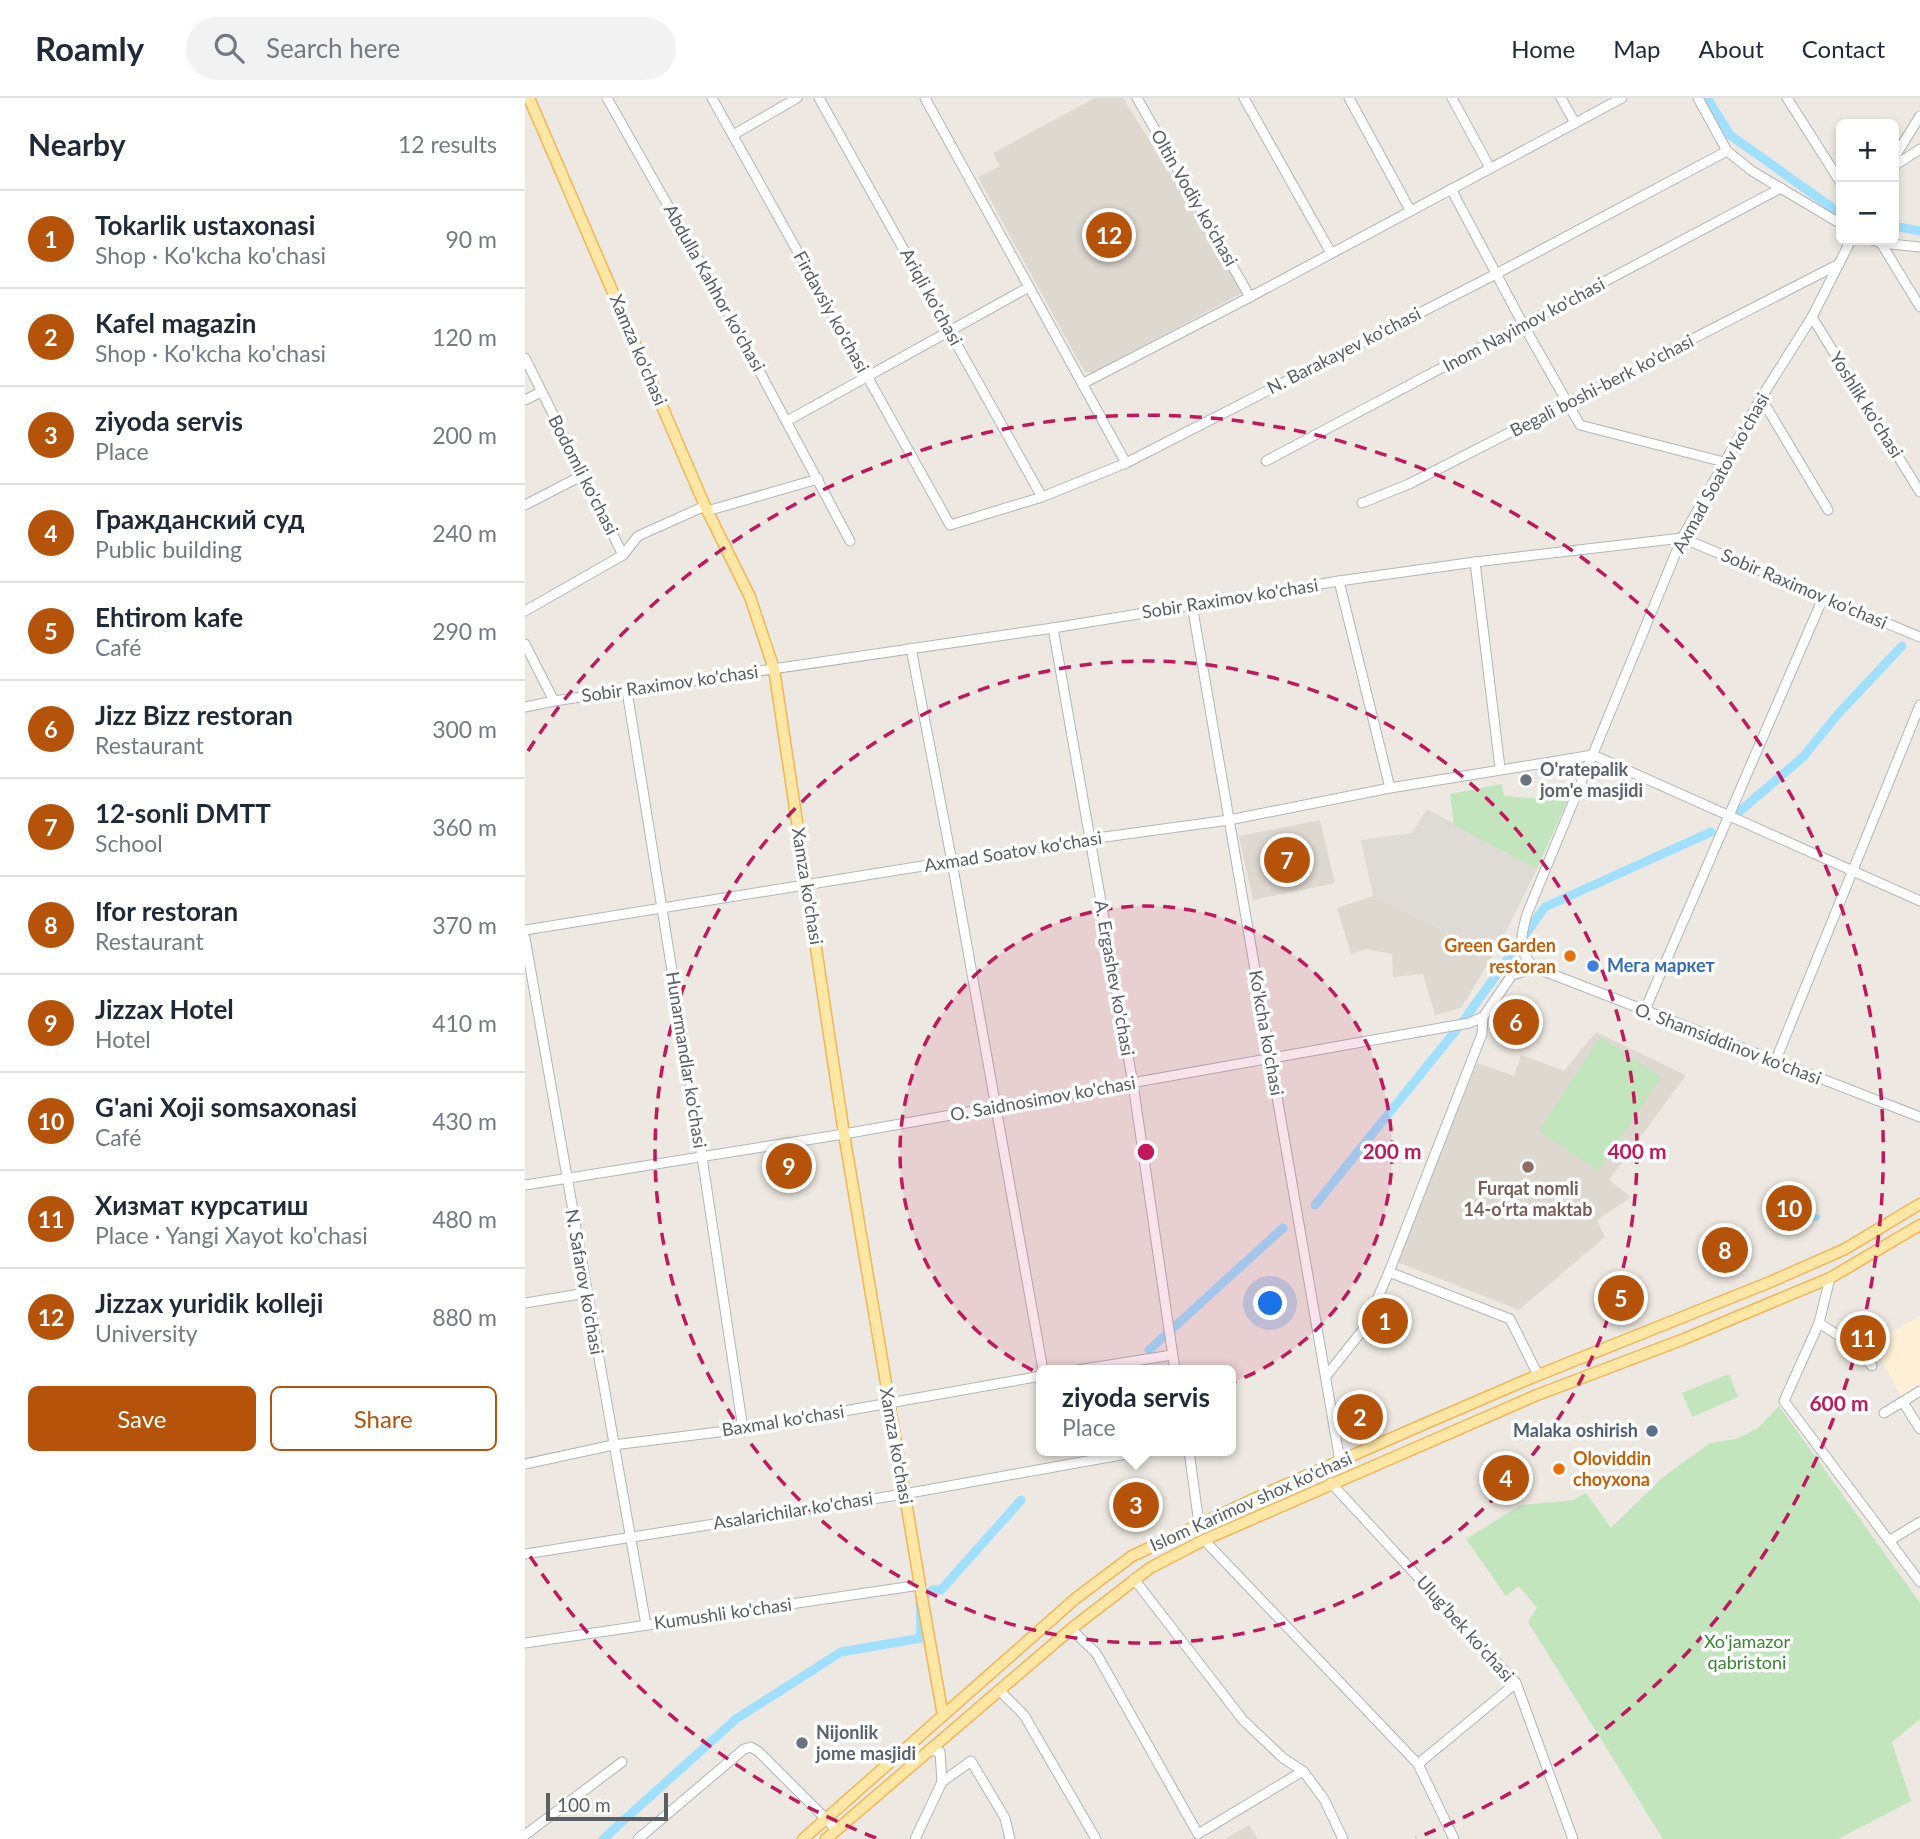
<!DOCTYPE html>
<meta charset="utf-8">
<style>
:root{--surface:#fff;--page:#f2f2f3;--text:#1f2937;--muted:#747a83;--line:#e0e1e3;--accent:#b45309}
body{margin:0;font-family:Lato,sans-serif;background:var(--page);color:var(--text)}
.controls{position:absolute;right:21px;top:21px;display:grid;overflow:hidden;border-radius:10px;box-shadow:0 4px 10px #0003}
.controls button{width:63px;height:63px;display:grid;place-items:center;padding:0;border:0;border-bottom:2px solid var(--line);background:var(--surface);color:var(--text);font:35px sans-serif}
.scale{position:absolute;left:21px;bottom:18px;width:122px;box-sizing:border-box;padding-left:7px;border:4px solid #5a5f63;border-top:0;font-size:19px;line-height:24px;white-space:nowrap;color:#5a5f63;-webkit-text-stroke:5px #fff;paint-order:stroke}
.you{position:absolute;left:746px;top:1206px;width:24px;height:24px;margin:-18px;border:5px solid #fff;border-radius:50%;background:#1a73e8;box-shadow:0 0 0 10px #1a73e833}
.badge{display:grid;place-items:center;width:46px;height:46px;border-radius:50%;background:var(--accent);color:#fff;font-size:23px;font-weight:700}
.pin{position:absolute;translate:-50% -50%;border:4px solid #fff;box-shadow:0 2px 7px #0006}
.popup{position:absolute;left:511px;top:1267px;width:200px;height:91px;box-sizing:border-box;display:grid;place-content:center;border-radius:10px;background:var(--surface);filter:drop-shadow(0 2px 5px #0005);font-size:23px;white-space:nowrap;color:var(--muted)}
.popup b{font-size:26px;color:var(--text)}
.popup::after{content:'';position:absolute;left:50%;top:100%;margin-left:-14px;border:14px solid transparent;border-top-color:var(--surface)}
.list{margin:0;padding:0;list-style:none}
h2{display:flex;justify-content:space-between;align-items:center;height:91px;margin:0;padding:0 28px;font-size:30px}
h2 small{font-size:23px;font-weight:400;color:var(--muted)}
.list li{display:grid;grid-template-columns:46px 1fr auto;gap:21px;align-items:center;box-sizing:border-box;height:98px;padding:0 28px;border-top:2px solid var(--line)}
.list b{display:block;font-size:26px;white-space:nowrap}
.list p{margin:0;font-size:23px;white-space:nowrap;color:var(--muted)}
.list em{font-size:23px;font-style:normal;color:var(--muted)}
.actions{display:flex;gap:14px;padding:21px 28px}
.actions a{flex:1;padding:16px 0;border:2px solid var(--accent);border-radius:10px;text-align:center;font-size:24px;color:var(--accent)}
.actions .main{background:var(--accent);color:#fff}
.icon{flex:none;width:38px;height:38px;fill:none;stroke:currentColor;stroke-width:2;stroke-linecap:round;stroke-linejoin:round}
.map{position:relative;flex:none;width:1395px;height:1741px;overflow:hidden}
header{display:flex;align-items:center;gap:42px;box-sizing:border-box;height:98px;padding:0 35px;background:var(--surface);border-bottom:2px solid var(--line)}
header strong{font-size:33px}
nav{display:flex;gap:38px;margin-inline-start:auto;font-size:24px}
.search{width:490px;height:63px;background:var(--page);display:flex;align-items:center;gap:18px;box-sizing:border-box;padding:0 24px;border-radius:38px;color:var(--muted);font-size:26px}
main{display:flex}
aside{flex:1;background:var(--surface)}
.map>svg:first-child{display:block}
.commercial{fill:#fdf0d6}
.industrial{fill:#dedbd6}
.education{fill:#ddd8d0}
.green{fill:#c2e5be}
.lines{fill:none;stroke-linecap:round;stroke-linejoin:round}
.stream{stroke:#a0dffe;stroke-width:2.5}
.canal{stroke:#a0dffe;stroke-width:9}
.minor-casing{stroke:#b2b5b9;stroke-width:11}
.major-casing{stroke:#f0b658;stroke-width:13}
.minor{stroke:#fff;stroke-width:9}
.major{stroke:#fee7a5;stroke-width:10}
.ring{fill:none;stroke:#c2185b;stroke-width:3.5;stroke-dasharray:12 9}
.worship-dot{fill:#6b7280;stroke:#fff;stroke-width:2.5}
.food-dot{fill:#e8710a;stroke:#fff;stroke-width:2.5}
.shop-dot{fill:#3f7fe0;stroke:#fff;stroke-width:2.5}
.education-dot{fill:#8d6e63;stroke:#fff;stroke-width:2.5}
.service-dot{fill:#5c6f8a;stroke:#fff;stroke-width:2.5}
.labels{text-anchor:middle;stroke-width:7;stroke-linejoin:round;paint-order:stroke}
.street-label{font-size:18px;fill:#5a5f63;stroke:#fff}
.worship-label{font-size:18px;font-weight:bold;fill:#5b616d;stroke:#fff;text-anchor:start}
.food-label{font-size:18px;font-weight:bold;fill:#c56008;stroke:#fff;text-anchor:end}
.shop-label{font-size:18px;font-weight:bold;fill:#366cbe;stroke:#fff;text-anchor:start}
.education-label{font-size:18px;font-weight:bold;fill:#785e54;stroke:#fff}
.service-label{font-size:18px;font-weight:bold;fill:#4e5e75;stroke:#fff;text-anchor:end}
.park-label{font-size:18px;fill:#3a8636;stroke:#fff}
.centre{fill:#c2185b;stroke:#fff;stroke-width:3.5}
.ring-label{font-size:21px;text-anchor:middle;font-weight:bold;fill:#c2185b;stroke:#fff;stroke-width:7;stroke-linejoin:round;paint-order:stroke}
</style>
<header>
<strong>Roamly</strong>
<div class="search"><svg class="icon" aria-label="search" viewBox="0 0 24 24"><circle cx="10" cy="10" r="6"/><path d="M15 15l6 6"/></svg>Search here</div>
<nav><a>Home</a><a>Map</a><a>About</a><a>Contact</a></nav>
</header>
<main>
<aside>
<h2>Nearby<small>12 results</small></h2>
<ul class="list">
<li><span class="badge">1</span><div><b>Tokarlik ustaxonasi</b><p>Shop · Ko'kcha ko'chasi</p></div><em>90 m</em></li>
<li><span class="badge">2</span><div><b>Kafel magazin</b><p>Shop · Ko'kcha ko'chasi</p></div><em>120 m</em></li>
<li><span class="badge">3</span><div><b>ziyoda servis</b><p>Place</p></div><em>200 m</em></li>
<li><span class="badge">4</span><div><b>Гражданский суд</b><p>Public building</p></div><em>240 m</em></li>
<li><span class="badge">5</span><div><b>Ehtirom kafe</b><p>Café</p></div><em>290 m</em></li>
<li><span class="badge">6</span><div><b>Jizz Bizz restoran</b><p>Restaurant</p></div><em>300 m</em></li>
<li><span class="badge">7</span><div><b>12-sonli DMTT</b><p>School</p></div><em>360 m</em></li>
<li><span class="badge">8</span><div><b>Ifor restoran</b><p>Restaurant</p></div><em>370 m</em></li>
<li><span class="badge">9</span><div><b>Jizzax Hotel</b><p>Hotel</p></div><em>410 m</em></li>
<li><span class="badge">10</span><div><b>G'ani Xoji somsaxonasi</b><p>Café</p></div><em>430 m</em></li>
<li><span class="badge">11</span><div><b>Хизмат курсатиш</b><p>Place · Yangi Xayot ko'chasi</p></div><em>480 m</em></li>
<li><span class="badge">12</span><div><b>Jizzax yuridik kolleji</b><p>University</p></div><em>880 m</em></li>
</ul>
<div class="actions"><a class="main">Save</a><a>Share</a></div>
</aside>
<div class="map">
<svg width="1395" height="1741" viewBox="0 0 1395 1741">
<rect width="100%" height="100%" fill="#ede9e2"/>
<!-- commercial -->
<polygon class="commercial" points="1395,1218 1395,1291 1377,1301 1348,1245"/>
<!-- industrial -->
<polygon class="industrial" points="902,711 1012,771 972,851 965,845 959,852 848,798 836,742 887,735"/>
<!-- education -->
<g class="education">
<polygon points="570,0 598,0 719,194 567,275 560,274 554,264 453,79 475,68 468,55"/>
<polygon points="795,722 810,785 728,802 714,738"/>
<polygon points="848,798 959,852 965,845 972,851 936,910 910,917 898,876 868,879 867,856 841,851 826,856 812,810"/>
<polygon points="1071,934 1161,977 1084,1082 1106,1099 1072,1122 1080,1139 994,1212 872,1164 952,965 989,978 996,957 1039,973"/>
<polygon points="724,1727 733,1741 700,1741"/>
</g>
<!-- green -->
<g class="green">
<polygon points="977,686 979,698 1042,703 1012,771 929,727 925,696"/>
<polygon points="1075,939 1136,979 1074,1073 1014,1033"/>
<polygon points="1204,1276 1213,1299 1167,1319 1157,1295"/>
<polygon points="1254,1308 1395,1505 1395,1621 1367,1644 1386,1703 1313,1741 1138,1741 1003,1524 1012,1510 994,1488 981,1498 941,1441 996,1407 1049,1402 1061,1395 1086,1430 1137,1380 1185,1345 1211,1341 1233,1330"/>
</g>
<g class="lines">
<!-- stream -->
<g class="stream">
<polygon points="1290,1118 1292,1121 1290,1122 1288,1120"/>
<polygon points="1291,1118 1294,1118 1294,1119 1292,1121"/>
<polygon points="1288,1120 1289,1122 1285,1122"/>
</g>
<!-- canal -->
<g class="canal">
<polyline points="1182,0 1205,37 1316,116"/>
<polyline points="1369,128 1395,133"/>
<polyline points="1215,713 1278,659 1313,616 1377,548"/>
<polyline points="790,1107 936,926 1020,809 1186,734"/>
<polyline points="624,1252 758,1130"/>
<polyline points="78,1741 211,1621 316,1554 396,1540 395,1500 408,1492 416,1492 496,1402"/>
</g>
<defs>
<g id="minor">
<polyline points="82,0 197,203 325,443"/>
<polyline points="187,0 425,427 517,399 601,365 971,176 1202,53"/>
<polyline points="294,0 517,399"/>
<polyline points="400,0 601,365"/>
<polyline points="612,0 725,199"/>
<polyline points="719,0 806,155"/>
<polyline points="824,0 885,112"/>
<polyline points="927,0 965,70"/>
<polyline points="1036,0 1050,25"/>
<polyline points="1173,0 1202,53 1227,73 1316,126"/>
<polyline points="1262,0 1316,85"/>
<polyline points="208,37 272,0"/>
<polyline points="1369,60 1395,18"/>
<polyline points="1369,68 1395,51"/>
<polyline points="926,91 999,228 1055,327 1199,364"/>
<path d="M1326,142L1287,219L1236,300L1157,440L1002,816C996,840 990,853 1011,870L1395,1019"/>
<polyline points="1348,142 1356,145 1395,149"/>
<polyline points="1356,145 1395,209"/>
<polyline points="1287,219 1395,394"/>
<polyline points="0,260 98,457"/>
<polyline points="557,286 725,199 1097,0"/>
<polyline points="1236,300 1303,412"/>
<polyline points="0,302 16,294"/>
<polyline points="262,323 504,189"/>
<polyline points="741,363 1256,90"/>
<polyline points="837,405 884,386 1314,166"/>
<polyline points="0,407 58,377"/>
<polyline points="182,413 293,381"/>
<polyline points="950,464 975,670"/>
<polyline points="814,483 865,690"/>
<polyline points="667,507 815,1363"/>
<polyline points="0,513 98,457 113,438 180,408"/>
<polyline points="528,530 608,986 650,1272"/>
<polyline points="0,546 29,603"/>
<polyline points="386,550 427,764 518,1272"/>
<polyline points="102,593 177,1059 218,1331"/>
<polyline points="0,609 29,603 528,530 814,483 950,464 1157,440 1395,539"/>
<polyline points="0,832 565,741 704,722 865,690 1068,657 1395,803"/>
<polyline points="0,840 121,1527"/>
<polyline points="1119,914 1298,500"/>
<polyline points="1250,964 1395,607"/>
<polyline points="0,1087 319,1036 944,925 958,919 987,877 1011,870"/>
<polyline points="864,1174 985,1221 1013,1277"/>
<polyline points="1305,1180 1294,1225 1259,1303 1395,1484"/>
<polyline points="0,1205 61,1195"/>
<polyline points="1294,1225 1328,1247 1347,1268"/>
<polyline points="553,1272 647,1257"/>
<polyline points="802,1277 840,1229 864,1174 957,936 958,919"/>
<polyline points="1378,1304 1395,1331"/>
<polyline points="1359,1315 1395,1293"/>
<polyline points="664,1353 674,1426"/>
<polyline points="0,1366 88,1347 218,1331 516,1278"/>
<polyline points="806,1385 991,1585 1048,1741"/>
<polyline points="679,1442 893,1666 929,1741"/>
<polyline points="1364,1443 1395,1424"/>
<polyline points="0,1456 379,1396 618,1353"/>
<polyline points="609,1481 718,1622 758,1660 778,1673 799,1701 818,1741"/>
<polyline points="546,1531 571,1555 673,1736 778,1673"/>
<polyline points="0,1545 395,1487 396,1492"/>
<polyline points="474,1592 499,1617 571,1741"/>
<polyline points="893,1666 991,1585"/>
<polyline points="417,1684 446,1663 480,1720 485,1741"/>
<polyline points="0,1737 97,1664"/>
<polyline points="113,1741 219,1651 226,1649 234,1654 312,1732"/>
<polyline points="390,1741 417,1684 415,1654 404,1652"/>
</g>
<g id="major">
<polyline points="4,0 180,408 225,499 249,571 319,1036 395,1487"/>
<polyline points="396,1494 418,1618"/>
<polyline points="278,1741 550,1501 607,1458 744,1394 897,1327 1006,1280 1245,1184 1320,1151 1395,1106"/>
<polyline points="301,1741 546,1531 625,1470 679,1442 1012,1297 1159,1241 1305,1180 1395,1127"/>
</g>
</defs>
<!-- minor casing -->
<use href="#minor" class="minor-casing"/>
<!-- major casing -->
<use href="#major" class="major-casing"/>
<!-- minor -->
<use href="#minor" class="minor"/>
<!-- major -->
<use href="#major" class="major"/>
</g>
<!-- distance rings -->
<circle cx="621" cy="1054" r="246" fill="#c2185b" fill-opacity=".12"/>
<g class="ring">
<circle cx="621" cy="1054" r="246"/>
<circle cx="621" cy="1054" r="491"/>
<path d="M351 1740A737 737 0 0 1 3 1455M3 653A737 737 0 1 1 891 1740"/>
</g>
<!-- markers -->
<g class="worship-dot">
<circle cx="1001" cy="682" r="7"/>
<circle cx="277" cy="1645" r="7"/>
</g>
<g class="food-dot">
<circle cx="1045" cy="858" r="7"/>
<circle cx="1034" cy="1371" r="7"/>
</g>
<circle class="shop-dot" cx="1068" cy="868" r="7"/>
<circle class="education-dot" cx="1003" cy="1069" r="7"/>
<circle class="service-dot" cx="1127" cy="1333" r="7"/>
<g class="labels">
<!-- street labels -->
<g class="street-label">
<text transform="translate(669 100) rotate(60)" y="6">Oltin Vodiy ko'chasi</text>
<text transform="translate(189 190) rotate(61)" y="6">Abdulla Kahhor ko'chasi</text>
<text transform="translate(406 199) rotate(61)" y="6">Ariqli ko'chasi</text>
<text transform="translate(306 214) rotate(61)" y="6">Firdavsiy ko'chasi</text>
<text transform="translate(999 227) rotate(-28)" y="6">Inom Nayimov ko'chasi</text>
<text transform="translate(113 252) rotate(67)" y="6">Xamza ko'chasi</text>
<text transform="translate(819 253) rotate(-27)" y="6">N. Barakayev ko'chasi</text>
<text transform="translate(1077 288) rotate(-27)" y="6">Begali boshi-berk ko'chasi</text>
<text transform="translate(1341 307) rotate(58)" y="6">Yoshlik ko'chasi</text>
<text transform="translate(1196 375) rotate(-61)" y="6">Axmad Soatov ko'chasi</text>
<text transform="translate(58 377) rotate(63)" y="6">Bodomli ko'chasi</text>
<text transform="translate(1279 491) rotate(23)" y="6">Sobir Raximov ko'chasi</text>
<text transform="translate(705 501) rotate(-9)" y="6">Sobir Raximov ko'chasi</text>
<text transform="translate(145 586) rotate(-8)" y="6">Sobir Raximov ko'chasi</text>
<text transform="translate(488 754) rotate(-9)" y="6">Axmad Soatov ko'chasi</text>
<text transform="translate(282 788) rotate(81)" y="6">Xamza ko'chasi</text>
<text transform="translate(589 880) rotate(80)" y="6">A. Ergashev ko'chasi</text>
<text transform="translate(741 935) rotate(80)" y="6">Ko'kcha ko'chasi</text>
<text transform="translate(1203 946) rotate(21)" y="6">O. Shamsiddinov ko'chasi</text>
<text transform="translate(161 962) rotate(81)" y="6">Hunarmandlar ko'chasi</text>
<text transform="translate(518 1001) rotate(-10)" y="6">O. Saidnosimov ko'chasi</text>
<text transform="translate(59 1184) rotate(80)" y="6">N. Safarov ko'chasi</text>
<text transform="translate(258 1323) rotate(-9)" y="6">Baxmal ko'chasi</text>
<text transform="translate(371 1348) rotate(80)" y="6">Xamza ko'chasi</text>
<text transform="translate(726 1404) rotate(-24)" y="6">Islom Karimov shox ko'chasi</text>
<text transform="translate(268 1413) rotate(-9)" y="6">Asalarichilar ko'chasi</text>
<text transform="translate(198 1516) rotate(-8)" y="6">Kumushli ko'chasi</text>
<text transform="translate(940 1531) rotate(48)" y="6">Ulug'bek ko'chasi</text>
</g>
<!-- worship labels -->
<g class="worship-label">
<text x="1015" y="678">O'ratepalik<tspan x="1015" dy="21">jom'e masjidi</tspan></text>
<text x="291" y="1641">Nijonlik<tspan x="291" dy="21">jome masjidi</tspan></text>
</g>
<!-- food labels -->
<g class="food-label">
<text x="1031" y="854">Green Garden<tspan x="1031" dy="21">restoran</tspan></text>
<text x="1048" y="1367" text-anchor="start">Oloviddin<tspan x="1048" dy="21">choyxona</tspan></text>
</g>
<!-- shop labels -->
<g class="shop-label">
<text x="1082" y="874">Мега маркет</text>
</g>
<!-- education labels -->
<g class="education-label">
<text x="1003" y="1097">Furqat nomli<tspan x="1003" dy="21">14-oʻrta maktab</tspan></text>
</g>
<!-- service labels -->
<g class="service-label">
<text x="1113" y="1339">Malaka oshirish</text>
</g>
<!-- park labels -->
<g class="park-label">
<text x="1222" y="1550">Xo'jamazor<tspan x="1222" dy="21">qabristoni</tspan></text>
</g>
</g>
<circle cx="621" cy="1054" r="10" class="centre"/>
<g class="ring-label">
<text x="867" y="1061">200 m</text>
<text x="1112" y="1061">400 m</text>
<text x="1314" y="1313">600 m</text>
</g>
</svg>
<div class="controls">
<button>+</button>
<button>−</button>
</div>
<div class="scale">100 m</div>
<div class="you"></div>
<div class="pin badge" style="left:860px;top:1223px">1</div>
<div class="pin badge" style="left:835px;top:1319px">2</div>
<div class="pin badge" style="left:611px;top:1407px">3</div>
<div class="popup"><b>ziyoda servis</b>Place</div>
<div class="pin badge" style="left:981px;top:1380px">4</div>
<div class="pin badge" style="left:1096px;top:1200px">5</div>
<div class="pin badge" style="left:991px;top:924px">6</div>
<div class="pin badge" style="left:762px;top:762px">7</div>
<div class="pin badge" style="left:1200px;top:1152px">8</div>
<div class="pin badge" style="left:264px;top:1068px">9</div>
<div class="pin badge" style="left:1264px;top:1110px">10</div>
<div class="pin badge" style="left:1338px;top:1240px">11</div>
<div class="pin badge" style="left:584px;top:137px">12</div>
</div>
</main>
